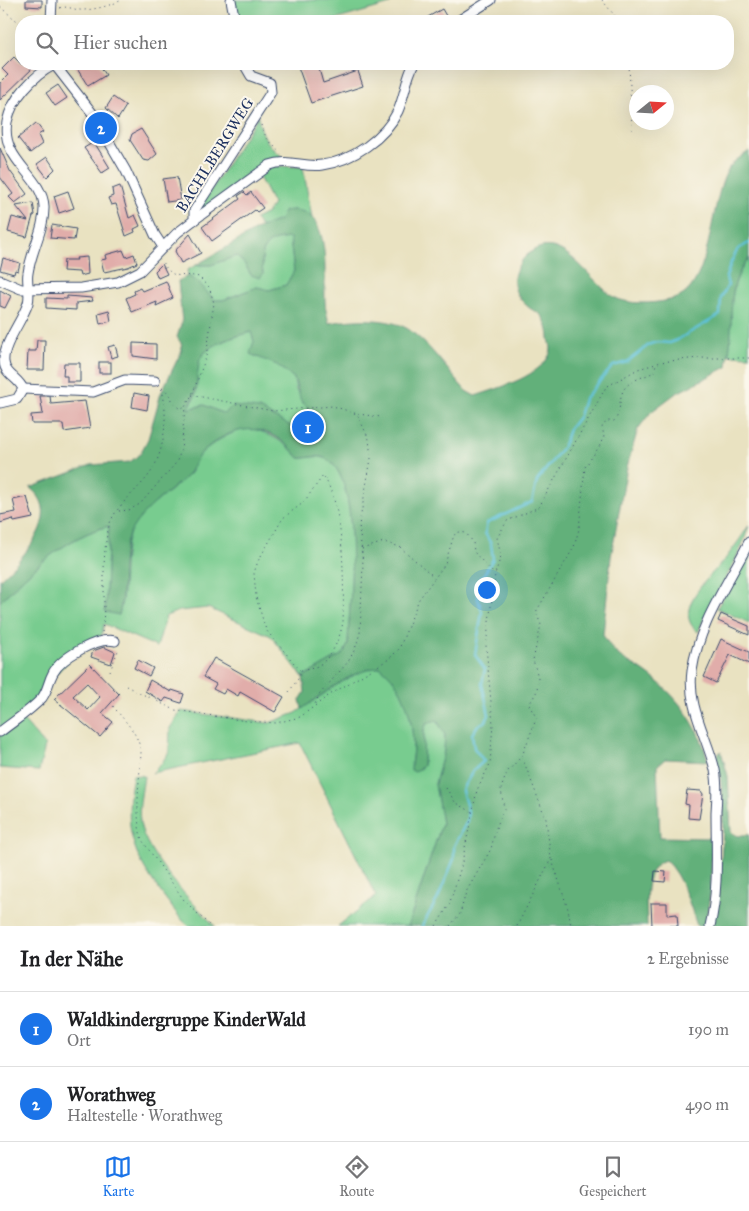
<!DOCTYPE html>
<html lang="de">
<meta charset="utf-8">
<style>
:root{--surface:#fff;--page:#f6f6f6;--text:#202124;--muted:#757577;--line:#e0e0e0;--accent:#1a73e8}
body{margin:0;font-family:"IM FELL Great Primer",serif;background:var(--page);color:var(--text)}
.compass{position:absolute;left:629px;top:85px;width:45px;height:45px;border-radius:50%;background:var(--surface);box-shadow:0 5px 20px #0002;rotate:72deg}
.you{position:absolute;left:486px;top:589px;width:18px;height:18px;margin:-12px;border:4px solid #fff;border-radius:50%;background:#1a73e8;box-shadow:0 0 0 8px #1a73e833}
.badge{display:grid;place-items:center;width:32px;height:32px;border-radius:50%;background:var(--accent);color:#fff;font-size:16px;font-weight:700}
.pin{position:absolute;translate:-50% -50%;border:2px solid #fff;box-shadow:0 1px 5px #0006}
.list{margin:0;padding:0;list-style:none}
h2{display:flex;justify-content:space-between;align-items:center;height:65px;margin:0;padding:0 20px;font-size:21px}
h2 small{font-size:16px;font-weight:400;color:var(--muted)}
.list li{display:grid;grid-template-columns:32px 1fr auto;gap:15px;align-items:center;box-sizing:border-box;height:75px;padding:0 20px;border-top:1px solid var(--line)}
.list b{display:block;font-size:19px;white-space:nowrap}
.list p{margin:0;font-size:16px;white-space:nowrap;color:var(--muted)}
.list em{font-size:16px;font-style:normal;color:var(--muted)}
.icon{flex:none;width:28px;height:28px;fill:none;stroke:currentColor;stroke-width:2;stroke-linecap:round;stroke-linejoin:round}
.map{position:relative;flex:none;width:749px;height:926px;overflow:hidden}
.search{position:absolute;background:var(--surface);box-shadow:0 5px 20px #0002;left:15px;right:15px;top:15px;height:55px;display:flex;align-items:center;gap:12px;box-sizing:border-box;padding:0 18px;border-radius:20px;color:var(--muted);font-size:19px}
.sheet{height:215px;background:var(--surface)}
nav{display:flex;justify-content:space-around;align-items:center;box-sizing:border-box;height:70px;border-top:1px solid var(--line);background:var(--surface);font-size:14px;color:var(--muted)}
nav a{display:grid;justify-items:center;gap:2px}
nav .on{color:var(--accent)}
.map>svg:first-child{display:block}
.green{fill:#78cc8f;stroke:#4a7e76}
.forest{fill:#62b07a;stroke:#3e706c;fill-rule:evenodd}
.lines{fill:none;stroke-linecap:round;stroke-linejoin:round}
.stream{stroke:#5bc0d8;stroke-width:2.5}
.building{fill:#e1adaa;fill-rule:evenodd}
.minor-casing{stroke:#3a4a6d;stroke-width:11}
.path{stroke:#3a4a6d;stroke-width:1;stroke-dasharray:1 4;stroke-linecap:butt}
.minor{stroke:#fff;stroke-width:9}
.labels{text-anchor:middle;stroke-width:4;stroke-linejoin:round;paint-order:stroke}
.street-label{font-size:15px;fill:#1b2f5e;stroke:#fbf7ec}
</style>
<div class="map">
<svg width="749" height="926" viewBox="0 0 749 926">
<rect width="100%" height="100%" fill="#fbf7ec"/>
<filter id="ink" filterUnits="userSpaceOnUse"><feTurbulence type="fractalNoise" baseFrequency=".02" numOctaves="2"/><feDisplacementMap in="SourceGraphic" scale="10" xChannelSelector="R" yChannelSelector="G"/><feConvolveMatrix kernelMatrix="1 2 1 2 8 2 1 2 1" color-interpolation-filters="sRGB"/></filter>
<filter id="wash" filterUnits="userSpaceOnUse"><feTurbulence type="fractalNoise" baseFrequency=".0096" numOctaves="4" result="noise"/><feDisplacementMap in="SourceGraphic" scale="20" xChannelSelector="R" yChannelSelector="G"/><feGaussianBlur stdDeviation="1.12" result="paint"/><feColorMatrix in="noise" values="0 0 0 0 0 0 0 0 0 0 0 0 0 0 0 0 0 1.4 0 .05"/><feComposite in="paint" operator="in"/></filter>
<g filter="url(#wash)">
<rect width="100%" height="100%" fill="#e9e2c1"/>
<!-- green -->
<g class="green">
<polygon points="234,0 388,0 390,4 331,21 238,21"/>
<path d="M258,116C261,137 271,150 289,161L280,160L195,215Z"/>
<polygon points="271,166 303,167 312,218 294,209 280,220 261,227 255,219 267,213 273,204 258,175"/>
<path d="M290,238L294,271L286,285L269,290L257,287L223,300H214L198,282L188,276L187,270L196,265H211L236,256L244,263L251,275L263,274C260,248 263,240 290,238Z"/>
<path d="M749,258V356L729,355C733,318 725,288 749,258Z"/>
<path d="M251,332L254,341L294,378L296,390L318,417L315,430L309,435L298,430L224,414L204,405L188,409C202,389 194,380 199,361C204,345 237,336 251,332Z"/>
<path d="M252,428C271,435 286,442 299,458C309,459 318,453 328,460C363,483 349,605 348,645L343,654L303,677L271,636L208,608L179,611L166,616L157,647L104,624L100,642C66,653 42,692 21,718L45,746L39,771L0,768V602C29,571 67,536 109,526L105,611L119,615C127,588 120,559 130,532C137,513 175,489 190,473C194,467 196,458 201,453C215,441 233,430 252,428Z"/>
<path d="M749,525C739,563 712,596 698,632C670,610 711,576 726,558C734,547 742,537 749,525Z"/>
<polygon points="749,553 749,623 717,608"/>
<path d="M381,667C409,686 417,733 411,764L423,766L424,729L427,723L437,720L445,735L444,751L435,784L442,823L408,926H338L376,896L300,743L152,773L161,764L169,752L170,728L181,711L269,723L296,713L338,684L365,669Z"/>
<path d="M133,775L144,776C142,791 138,807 140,822C144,853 193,904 215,926H189L181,919C141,866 120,844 133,775Z"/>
</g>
<!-- forest -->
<g class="forest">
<path d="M749,151V258C729,283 732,301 731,331C731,343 728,355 727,367L675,394L651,412L638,429L627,467L611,557L603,635C607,641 611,648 616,653C624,661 636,665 645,672C676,694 699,724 708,761L665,759L657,766L660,837L712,838L711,889L705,926H697C690,905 682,876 665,860C641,868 647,905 647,926H408L442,823L435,784L444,751L445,735L437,720L427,723L424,729L423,766L415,772L411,770C411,762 413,754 413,746C413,719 404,683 380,667C351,671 326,692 302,709L300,700L305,692L303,677L343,654L348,645C349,605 363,483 328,460C318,453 309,459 299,458C269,421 236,421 201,453C195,459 193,469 187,476C170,491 143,510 132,529C118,550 126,590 119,615L105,612L109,526C67,536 29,571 0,602V579C23,558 65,514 30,488L91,465L130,462L140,454L148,439L161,393L182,350L181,343L177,337L182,322L178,281L188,276L198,282L214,300H223L257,287L269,290L286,285L294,271L290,238C263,240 260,249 263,274L260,278L251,275L244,263L236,256L211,265H196L261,227L280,220L284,211C333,201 324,271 325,300C325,308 327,315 329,323C352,319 391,316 411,331C432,347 449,372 466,391L475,396C496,389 546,375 551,350C551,347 550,342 549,339C549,331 546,321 541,315C538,312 534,311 531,309C510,294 508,274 526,256C563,221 594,293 621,300C636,305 659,303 674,299C713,289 709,198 729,168C733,161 743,156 749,151ZM251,332L254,341L250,354L277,365L294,378L301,401L317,417L315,429L308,435L259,409L232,406L224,414L204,405L188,409C198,391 196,382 199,363C202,345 236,336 251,332Z"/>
<path d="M721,751L728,776L731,832L738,836L749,834V926H713C720,871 730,811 716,757Z"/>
</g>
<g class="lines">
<!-- stream -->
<polyline class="stream" points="422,926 438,898 454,859 454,846 467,821 468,811 462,791 464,786 473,771 484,761 474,748 472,734 478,725 486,721 489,715 482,684 485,669 475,655 482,612 478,599 478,584 493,559 491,544 485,533 487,523 532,502 537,481 563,447 569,429 579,416 584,399 613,366 627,362 650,344 658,342 670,343 677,340 720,315 721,298 728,285 726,277 732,260 738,249 749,243"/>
</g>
<g id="blocks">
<!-- building -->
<g class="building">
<polygon points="26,0 42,0 42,7 26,6"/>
<polygon points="442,9 449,21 421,21"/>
<polygon points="14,57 21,64 37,64 0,100 0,83 8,75 2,69"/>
<polygon points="74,64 99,64 106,75 88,86"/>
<polygon points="297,64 331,64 319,69 323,83 358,71 363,86 311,103"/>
<polygon points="58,85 67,98 55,106 46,93"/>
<polygon points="113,97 126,106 118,119 106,108"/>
<polygon points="36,123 43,132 38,135 42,144 30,153 18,138"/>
<polygon points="141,129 157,154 149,161 143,160 130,140 132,134"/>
<polygon points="94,142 110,168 102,173 84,148"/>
<polygon points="0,148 10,171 27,194 15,203 9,197 13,194 0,177"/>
<polygon points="47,157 55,169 47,177 37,164"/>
<polygon points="177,177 181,200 167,202 163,179"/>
<polygon points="120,186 129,218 135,215 140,226 134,229 135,232 126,236 116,204 111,205 108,198 113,196 112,189"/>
<polygon points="68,191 74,208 59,213 54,196"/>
<polygon points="244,192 247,195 251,192 263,208 257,212 255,210 212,241 202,227 240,199 238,196"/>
<polygon points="33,203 35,215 33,216 27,237 8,232 12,217 28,221 16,206"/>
<polygon points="52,225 76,229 74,240 50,238"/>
<polygon points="190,234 201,253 181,263 175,251"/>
<polygon points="123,250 126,257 134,254 137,263 128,267 104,272 101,260 106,259 105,255"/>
<polygon points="87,257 88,274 80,276 79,272 63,271 64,260 77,260 76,258"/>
<polygon points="3,258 20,263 18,271 15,270 14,274 0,270"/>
<polygon points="162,264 167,274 158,278 155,271"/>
<polygon points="166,281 173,298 156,306 157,302 132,312 126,298 135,294 134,291 140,288 142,291"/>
<polygon points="0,290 11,296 5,308 0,306"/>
<polygon points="67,296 92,298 93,301 76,303 76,310 46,308 46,298 67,299"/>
<polygon points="109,310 111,321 100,324 98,313"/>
<polygon points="37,340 45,340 44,370 27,370 28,351 36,351"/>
<polygon points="133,343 156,344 156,359 133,356"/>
<polygon points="115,345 118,356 111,358 108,347"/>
<rect x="99" y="362" width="12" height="11"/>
<polygon points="64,363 80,363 80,382 67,382 67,376 63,376"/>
<polygon points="134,393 149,396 147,410 132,407"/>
<polygon points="40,396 50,396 51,404 85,401 90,428 64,432 63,424 32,424 31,415 43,414"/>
<polygon points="27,497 33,518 14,522 13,519 0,523 0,515 16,512 13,500"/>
<polygon points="721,614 749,626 749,635 718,621"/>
<polygon points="721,639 749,652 749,664 730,655 716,683 704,677"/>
<polygon points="104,647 115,652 111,664 91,657 93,651"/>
<polygon points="214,658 284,697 275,712 240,692 238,696 226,689 223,694 213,689 216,684 203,677"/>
<polygon points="138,660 153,668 149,676 134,668"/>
<path d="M90,664L119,694L102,713L113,722L100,737L54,699ZM87,683L100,697L88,710L73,696Z"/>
<polygon points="150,680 171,692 172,690 184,694 181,703 166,698 163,702 145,691"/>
<polygon points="687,790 701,791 703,794 699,819 688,818 689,805 685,804"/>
<polygon points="655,871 666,872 665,882 654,881"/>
<polygon points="651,903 667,903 667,915 677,914 678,926 652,926"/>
</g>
</g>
</g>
<g filter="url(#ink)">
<use href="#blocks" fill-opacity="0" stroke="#3a4a6d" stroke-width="1"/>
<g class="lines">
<defs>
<g id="minor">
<polyline points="231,0 235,21"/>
<polyline points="51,21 52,0"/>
<polyline points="458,21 491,0"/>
<polyline points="54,64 93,114 126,171 155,235 163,247"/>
<path d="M194,220L270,165C288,158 304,168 322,165C352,161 385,138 398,111C405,95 406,78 414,64"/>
<polyline points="0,280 21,289 81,288 118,282 140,271 177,233 194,220 194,211 271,92 270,83 251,76 244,64"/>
<polyline points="23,389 93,392 125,380 155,381"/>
<path d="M0,403L17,399L23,389C19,378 5,375 4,362C2,345 23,320 28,303C31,293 26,283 28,273C31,251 45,228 44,206C42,175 0,160 7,122C12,98 33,76 54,65"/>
<path d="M0,732C14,721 30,711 42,698C48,690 48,682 53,673C61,658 98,636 115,641"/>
<path d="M710,926C719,889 716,850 716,812C717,798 718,784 715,770C707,736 687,707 692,671C699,623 728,584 749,542"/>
</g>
</defs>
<!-- minor casing -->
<use href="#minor" class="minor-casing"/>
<!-- path -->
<g class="path">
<polyline points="602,0 619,21"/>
<polyline points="0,7 21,24"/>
<path d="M60,8C68,5 75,11 84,10C97,9 109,6 122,0"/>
<polyline points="629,64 632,131"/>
<polyline points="261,125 266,137 281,154"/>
<path d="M162,388C171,392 171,403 179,408H184"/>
<polyline points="192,395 273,411 333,406 357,414 369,439 371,459 359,525 363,564 360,633 355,649 348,662 319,695 315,704"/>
<polyline points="358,414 381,417"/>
<path d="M119,511L129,510L140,504L176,463L181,451L185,407L192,395L206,357L214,303L209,287L199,277C179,272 176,283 162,262"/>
<polyline points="362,549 384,542 400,547 433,576"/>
<path d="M102,632C107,597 100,560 109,526C115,505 140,489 151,472C165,451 169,411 161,387"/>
<polyline points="110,671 119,648"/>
<polyline points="126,686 175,710 247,721 276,723 300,717 328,696 389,659 399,649 419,599 445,564 454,535 459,532 466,533 473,542 474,552 494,574"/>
<path d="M289,692L300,676V670L266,630L256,597L254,573L258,561L283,518L303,503L323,476C345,505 344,585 343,622C339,643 327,671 300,670"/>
<path d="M113,706C125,722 138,732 141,752C140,779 134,815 142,840L184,900L210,926"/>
<polyline points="446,788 455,802 472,812"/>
<polyline points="552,860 568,909 571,926"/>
<polyline points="436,926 449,905 461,867 477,790 490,764 493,724 486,646 495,574 501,556 497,538 507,521 539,507 606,387 638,369 656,364"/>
<path d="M450,926L460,914L466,892L491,849L496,828L504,809L501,789L507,772L522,756L535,722L536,717L529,705L537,691L538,677L533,660L541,625L536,612L574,547L579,529L585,467L599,447L604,436L602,427L607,421H614C622,412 618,401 623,391C628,380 645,377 654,372L656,364L660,362L699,358H749"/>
<polyline points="517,926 551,859 546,819 522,757"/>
</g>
<!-- minor -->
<use href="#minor" class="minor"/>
</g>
</g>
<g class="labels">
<!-- street labels -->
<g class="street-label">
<text transform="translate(215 155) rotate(-58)" y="5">BACHLBERGWEG</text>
</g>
</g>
</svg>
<svg class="compass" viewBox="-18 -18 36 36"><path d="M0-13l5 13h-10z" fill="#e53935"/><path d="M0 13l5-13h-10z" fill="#757577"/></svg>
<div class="you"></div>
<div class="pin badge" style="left:308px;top:427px">1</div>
<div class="pin badge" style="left:101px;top:128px">2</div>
<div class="search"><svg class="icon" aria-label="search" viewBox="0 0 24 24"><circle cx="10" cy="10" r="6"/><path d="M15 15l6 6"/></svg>Hier suchen</div>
</div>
<section class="sheet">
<h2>In der Nähe<small>2 Ergebnisse</small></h2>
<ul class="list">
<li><span class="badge">1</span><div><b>Waldkindergruppe KinderWald</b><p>Ort</p></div><em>190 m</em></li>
<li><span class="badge">2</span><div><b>Worathweg</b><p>Haltestelle · Worathweg</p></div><em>490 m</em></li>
</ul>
</section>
<nav>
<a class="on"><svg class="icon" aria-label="map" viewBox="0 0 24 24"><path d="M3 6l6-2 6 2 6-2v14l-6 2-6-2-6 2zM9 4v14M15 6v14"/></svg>Karte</a>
<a><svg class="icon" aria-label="directions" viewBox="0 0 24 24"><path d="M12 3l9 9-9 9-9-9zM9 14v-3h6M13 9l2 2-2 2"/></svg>Route</a>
<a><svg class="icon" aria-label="saved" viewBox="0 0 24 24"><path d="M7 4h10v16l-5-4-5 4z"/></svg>Gespeichert</a>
</nav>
